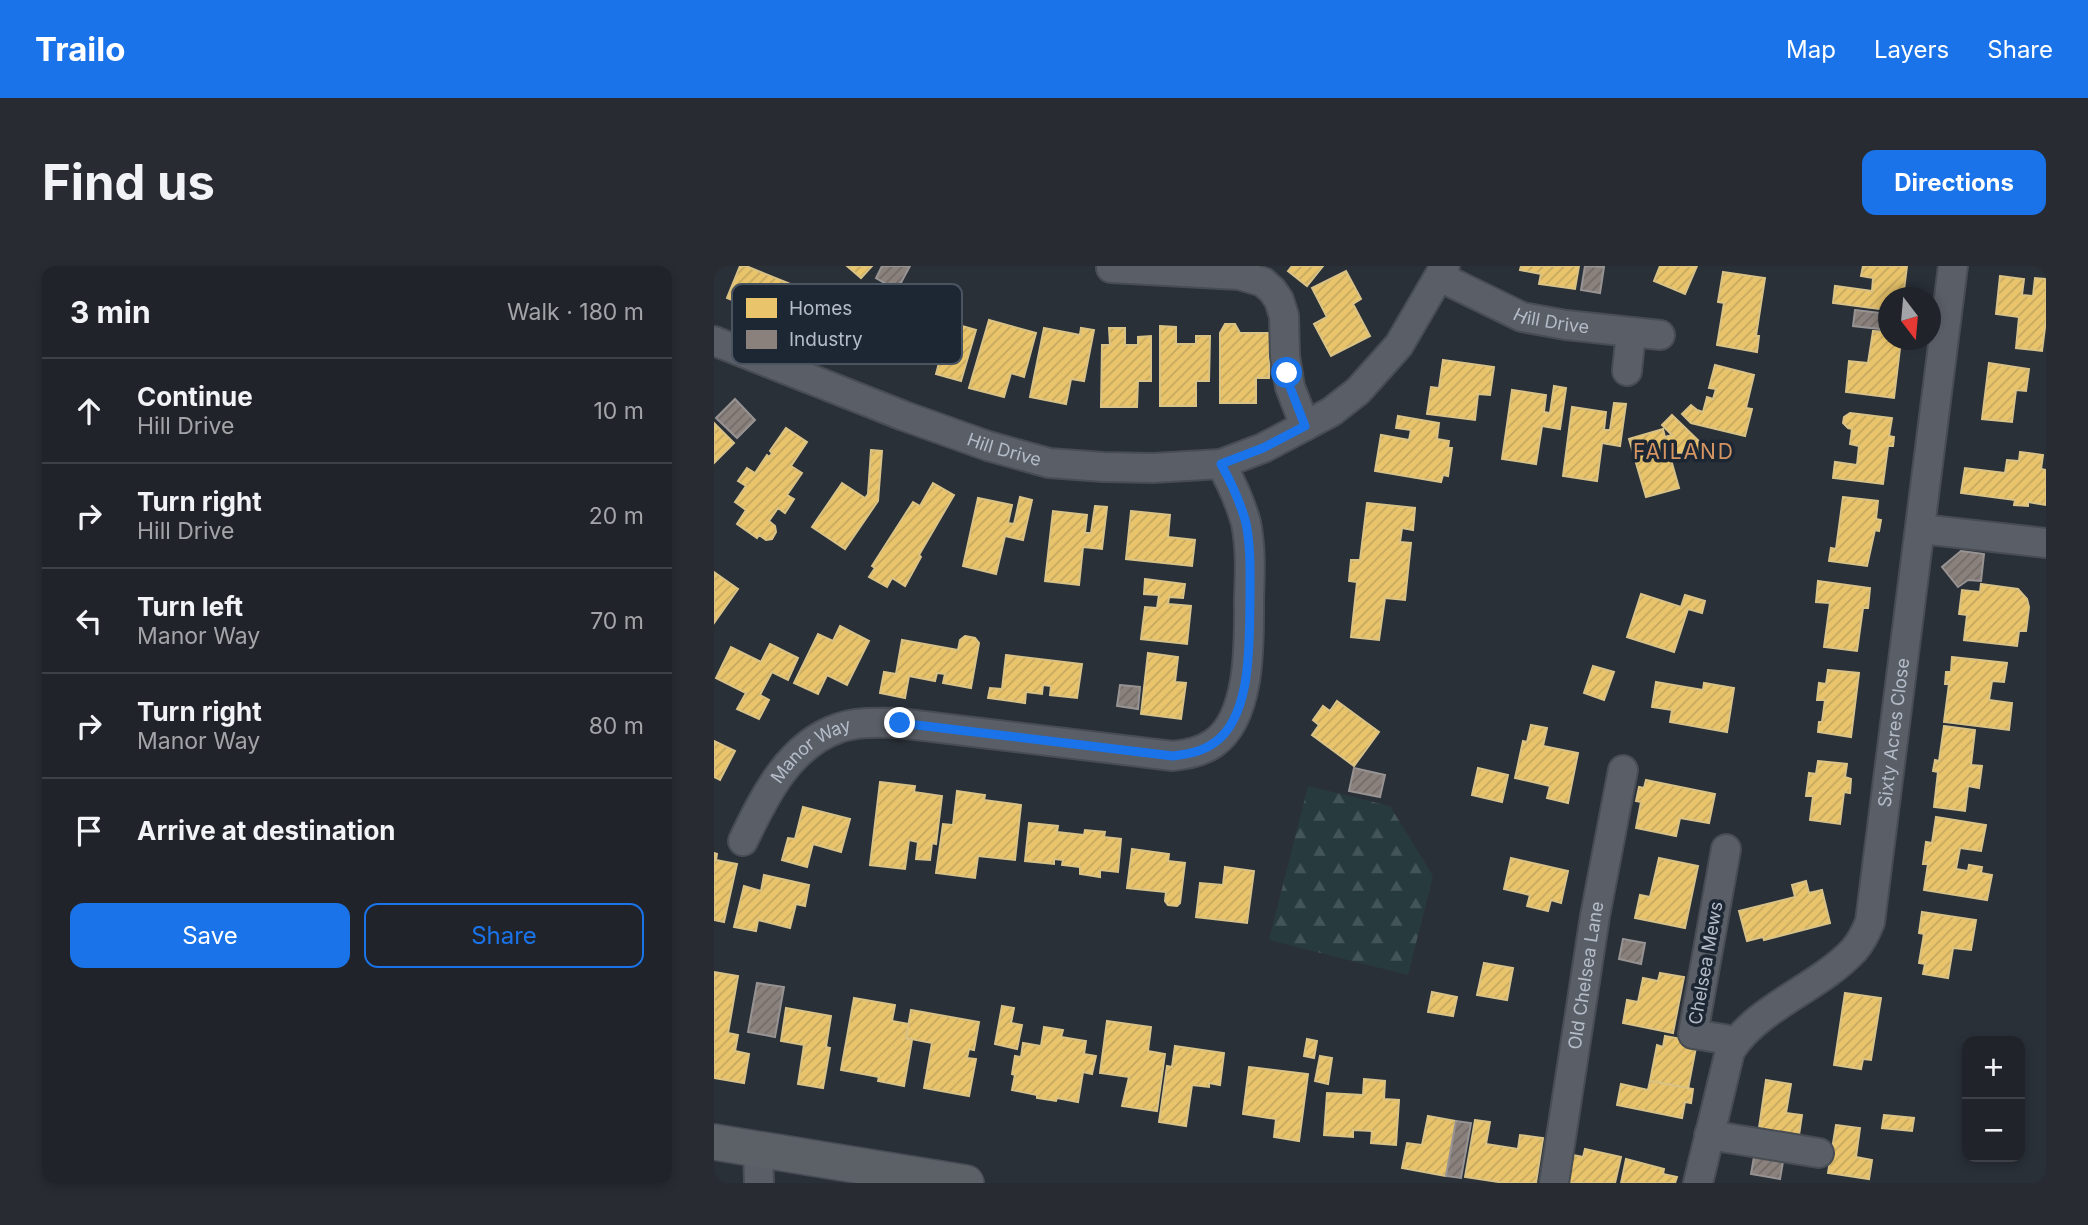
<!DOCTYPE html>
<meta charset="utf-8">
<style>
:root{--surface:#20242a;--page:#282c32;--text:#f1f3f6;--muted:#a2a4a8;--line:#3d4147;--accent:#1a73e8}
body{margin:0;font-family:Inter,sans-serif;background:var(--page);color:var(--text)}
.controls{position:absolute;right:21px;bottom:21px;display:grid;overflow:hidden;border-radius:14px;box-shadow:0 4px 10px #0003}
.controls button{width:63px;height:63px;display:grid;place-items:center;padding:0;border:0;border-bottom:2px solid var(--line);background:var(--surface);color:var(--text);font:35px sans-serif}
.compass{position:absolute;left:1164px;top:21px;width:63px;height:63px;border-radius:50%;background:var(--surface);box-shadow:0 4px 10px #0003;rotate:164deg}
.stop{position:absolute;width:21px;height:21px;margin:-16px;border:5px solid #1a73e8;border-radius:50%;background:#fff}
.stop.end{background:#1a73e8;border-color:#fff;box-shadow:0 2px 7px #0008}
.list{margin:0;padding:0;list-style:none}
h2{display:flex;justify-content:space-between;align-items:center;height:91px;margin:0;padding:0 28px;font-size:30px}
h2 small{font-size:23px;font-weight:400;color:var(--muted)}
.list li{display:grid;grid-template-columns:46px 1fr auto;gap:21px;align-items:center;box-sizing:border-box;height:105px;padding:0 28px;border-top:2px solid var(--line)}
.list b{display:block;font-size:26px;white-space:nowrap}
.list p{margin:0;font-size:23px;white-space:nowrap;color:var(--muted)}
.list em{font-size:23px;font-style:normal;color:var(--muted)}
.actions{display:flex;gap:14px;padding:21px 28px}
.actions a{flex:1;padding:16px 0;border:2px solid var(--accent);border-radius:14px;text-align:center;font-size:24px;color:var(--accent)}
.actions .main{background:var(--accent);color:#fff}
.icon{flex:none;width:38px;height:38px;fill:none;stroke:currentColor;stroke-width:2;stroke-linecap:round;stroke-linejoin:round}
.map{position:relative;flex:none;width:1332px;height:917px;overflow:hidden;border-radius:14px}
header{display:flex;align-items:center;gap:42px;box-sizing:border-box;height:98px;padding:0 35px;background:var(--accent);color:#fff}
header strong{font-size:33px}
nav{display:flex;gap:38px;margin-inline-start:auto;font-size:24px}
.intro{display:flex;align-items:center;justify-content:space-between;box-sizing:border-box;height:168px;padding:0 42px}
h1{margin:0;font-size:49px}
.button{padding:18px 32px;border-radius:14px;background:var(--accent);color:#fff;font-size:24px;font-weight:700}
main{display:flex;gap:42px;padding:0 42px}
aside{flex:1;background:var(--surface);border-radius:14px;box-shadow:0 4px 10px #0003}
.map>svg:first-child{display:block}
.forest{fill:url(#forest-firs)}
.homes{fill:url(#homes-hatch);stroke:#d9c286;stroke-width:2}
.industry{fill:url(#industry-hatch);stroke:#979393;stroke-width:2}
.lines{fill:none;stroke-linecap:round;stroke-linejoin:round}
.minor-casing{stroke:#484c53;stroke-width:32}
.major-casing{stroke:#484c55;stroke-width:38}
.minor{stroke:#5a5e66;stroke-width:28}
.major{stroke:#5c6168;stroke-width:35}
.route{stroke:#1a73e8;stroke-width:9}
.labels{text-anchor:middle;stroke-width:7;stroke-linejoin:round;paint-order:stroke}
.street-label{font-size:18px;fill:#b4bcc9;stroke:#1d2633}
.quarter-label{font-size:21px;letter-spacing:2px;fill:#d59563;stroke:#1d2633}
.key{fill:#1d2633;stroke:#4a5360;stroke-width:2}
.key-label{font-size:19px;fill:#b4bcc9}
</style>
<header>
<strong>Trailo</strong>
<nav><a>Map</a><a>Layers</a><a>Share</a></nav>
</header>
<div class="intro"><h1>Find us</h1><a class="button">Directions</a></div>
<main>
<aside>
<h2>3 min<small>Walk · 180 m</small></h2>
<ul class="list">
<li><svg class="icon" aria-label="ahead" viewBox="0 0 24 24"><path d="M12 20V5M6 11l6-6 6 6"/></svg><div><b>Continue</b><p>Hill Drive</p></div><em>10 m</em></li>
<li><svg class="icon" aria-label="right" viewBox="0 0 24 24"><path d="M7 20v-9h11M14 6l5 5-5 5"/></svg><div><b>Turn right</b><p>Hill Drive</p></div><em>20 m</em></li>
<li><svg class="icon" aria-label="left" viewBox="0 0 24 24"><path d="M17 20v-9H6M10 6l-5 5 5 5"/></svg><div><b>Turn left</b><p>Manor Way</p></div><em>70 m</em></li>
<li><svg class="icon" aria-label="right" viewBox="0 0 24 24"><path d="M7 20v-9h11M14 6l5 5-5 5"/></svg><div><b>Turn right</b><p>Manor Way</p></div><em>80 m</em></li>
<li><svg class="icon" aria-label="arrive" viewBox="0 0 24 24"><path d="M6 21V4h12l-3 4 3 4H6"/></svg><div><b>Arrive at destination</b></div></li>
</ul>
<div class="actions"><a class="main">Save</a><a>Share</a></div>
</aside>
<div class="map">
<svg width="1332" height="917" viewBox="0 0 1332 917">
<defs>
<pattern id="forest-firs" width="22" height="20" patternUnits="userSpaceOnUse" patternTransform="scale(1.75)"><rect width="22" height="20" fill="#273a3e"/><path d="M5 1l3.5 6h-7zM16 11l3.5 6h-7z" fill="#445559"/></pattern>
<pattern id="homes-hatch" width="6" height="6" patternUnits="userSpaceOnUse" patternTransform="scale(1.75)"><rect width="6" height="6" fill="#e9c46a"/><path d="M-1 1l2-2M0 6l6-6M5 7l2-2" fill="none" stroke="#c5a861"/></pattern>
<pattern id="industry-hatch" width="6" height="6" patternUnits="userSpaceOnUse" patternTransform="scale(1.75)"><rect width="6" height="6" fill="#8a817c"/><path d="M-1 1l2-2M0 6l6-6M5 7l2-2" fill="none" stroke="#716b69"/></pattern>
</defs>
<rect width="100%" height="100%" fill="#2a3038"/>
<!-- forest -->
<polygon class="forest" points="594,520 676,540 719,610 694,709 555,674"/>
<!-- homes -->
<g class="homes">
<polygon points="26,0 32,0 193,65 182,92 139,75 141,71 118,61 113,73 13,32"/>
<polygon points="133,0 158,0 147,12"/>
<polygon points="578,0 609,0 593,20 574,5"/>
<polygon points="807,0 865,0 861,23 825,18 827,8 806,4"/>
<polygon points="946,0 983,0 971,28 940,15"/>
<polygon points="1149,0 1193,0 1189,32 1174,32 1174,44 1119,37 1121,20 1158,25 1159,12 1147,10"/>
<polygon points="632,5 647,33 639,38 656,70 617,90 600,58 613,51 598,22"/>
<polygon points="1009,6 1051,12 1042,70 1045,70 1043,86 1003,79 1010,37 1004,36"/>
<polygon points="1286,10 1310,13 1308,29 1319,30 1321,12 1332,13 1332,54 1328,85 1302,82 1305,51 1282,48"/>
<polygon points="202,47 262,64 247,115 222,108 225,97 191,87"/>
<polygon points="275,54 322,67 310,111 297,107 290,131 255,122"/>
<polygon points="511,58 521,58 526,67 556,67 555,112 542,112 542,137 506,137 506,67"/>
<polygon points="446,60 462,61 462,78 482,78 482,70 496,70 495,115 482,115 482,140 446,140"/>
<polygon points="330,62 366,69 367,62 380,64 370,115 357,113 352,138 316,131"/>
<polygon points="395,62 411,62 411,79 424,79 424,71 437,70 437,115 424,115 423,141 387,141 388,79 396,79"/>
<polygon points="1159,65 1174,66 1174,74 1187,74 1180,132 1132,126 1135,95 1154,97"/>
<polygon points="729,94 780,101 776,129 764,128 761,154 713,148 717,121 725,122"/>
<polygon points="1275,97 1315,103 1312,125 1302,124 1298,156 1268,153"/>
<polygon points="1001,99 1040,109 1032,142 1038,143 1031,170 977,157 968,148 977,139 983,144 989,146 993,131 999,133 1002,123 995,122"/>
<polygon points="840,120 852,122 846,163 828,160 822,198 788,193 798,124 832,129 830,146 836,147"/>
<polygon points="900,137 912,138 906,180 888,177 883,215 849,210 858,141 892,146 890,164 896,164"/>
<polygon points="1136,147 1178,152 1175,170 1180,171 1179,180 1174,180 1169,218 1119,212 1121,196 1143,199 1145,180 1136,178 1138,163 1134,162 1129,157 1130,151"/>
<polygon points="958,149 992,182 982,192 974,185 956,190 965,222 932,231 915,173 949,163 951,171 958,169 948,159"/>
<polygon points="684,150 725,157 723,173 735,175 734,182 738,182 734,210 729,209 727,216 661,205 667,169 695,174 697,164 682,162"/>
<polygon points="0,157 20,177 0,197"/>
<polygon points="72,162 93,176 77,200 88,207 73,229 80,233 71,247 64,242 55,255 61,260 62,266 58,273 52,274 45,269 43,272 23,258 32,244 21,236 32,220 24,215 33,202 41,207 53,189 55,191 58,187 56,185"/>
<polygon points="157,184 168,185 164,235 131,283 98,261 128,217 151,232 154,228"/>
<polygon points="1306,186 1329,189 1327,203 1332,204 1332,239 1314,236 1314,240 1300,239 1301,234 1247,227 1251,202 1291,207 1293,194 1305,195"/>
<polygon points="219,217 240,229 205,289 207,291 191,320 178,312 173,321 155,311 161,302 158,300 199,236 206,240"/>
<polygon points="306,231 318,234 309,274 291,270 282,308 249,300 264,232 298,239 294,257 300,258"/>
<polygon points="1129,231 1164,235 1162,253 1167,254 1165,265 1161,264 1153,300 1115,295 1117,282 1122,283"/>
<polygon points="653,237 701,242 699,264 688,262 686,276 697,277 691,334 671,332 665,374 637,371 643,316 635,315 637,294 646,294"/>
<polygon points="381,240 393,241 388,283 369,281 365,319 331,315 339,245 373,249 371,267 377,267"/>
<polygon points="417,245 456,249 454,271 481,274 478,300 412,293"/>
<polygon points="0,306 24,323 0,357"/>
<polygon points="431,313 471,318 469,332 455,331 454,338 477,340 473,378 427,373 431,341 443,342 445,329 430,328"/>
<polygon points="1104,315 1156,322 1154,342 1149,342 1143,385 1110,381 1116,337 1102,336"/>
<polygon points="1267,318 1304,323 1313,333 1315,341 1312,365 1305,365 1303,380 1250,374 1253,349 1245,348 1248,324 1266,326"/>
<polygon points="927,328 967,341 971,329 991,335 988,347 974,343 960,386 913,371"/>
<polygon points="126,360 155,375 133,419 113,409 104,428 80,417 104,368 119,375"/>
<polygon points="251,370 261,372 265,377 257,422 229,417 231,408 223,407 221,415 195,410 191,432 166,427 170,406 182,408 188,374 244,384 246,374"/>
<polygon points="56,378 84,392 74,414 58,406 46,429 55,434 45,453 23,443 32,427 2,412 17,381 47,396"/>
<polygon points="434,387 464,391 461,416 472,417 467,453 427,448"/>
<polygon points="292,389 368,398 363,432 336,429 337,420 329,419 328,428 312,426 311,437 274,432 276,422 288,423"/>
<polygon points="1238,391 1293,397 1290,416 1278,415 1275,434 1298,437 1295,464 1230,456 1235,418 1231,418 1232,406 1237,406"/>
<polygon points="879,400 900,406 890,434 870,427"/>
<polygon points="1114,404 1145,407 1137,471 1104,466 1105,456 1108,456 1111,434 1103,434 1105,417 1112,418"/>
<polygon points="942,416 989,424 990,417 1020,422 1013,466 956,456 958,444 938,441"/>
<polygon points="623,435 665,466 640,500 598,469 605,459 599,454 609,440 616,445"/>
<polygon points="817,459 833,462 829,480 864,487 854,537 833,532 836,520 801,512 809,475 813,476"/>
<polygon points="1230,460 1261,464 1257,499 1268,500 1265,522 1254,520 1251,545 1220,541 1224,506 1219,505 1221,494 1225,495"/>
<polygon points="0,475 21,485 6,514 0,511"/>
<polygon points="1104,495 1133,498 1131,511 1137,513 1136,527 1130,526 1126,558 1096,554 1099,530 1092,530 1095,507 1102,508"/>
<polygon points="764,502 794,509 788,536 758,529"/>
<polygon points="932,514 1001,528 995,557 966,552 962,570 922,562 927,536 922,535 925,521 930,522"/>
<polygon points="166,516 201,520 200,526 228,530 222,578 218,577 216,594 202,593 204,576 195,574 191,603 156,599"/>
<polygon points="243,525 271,529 270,534 307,539 301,594 264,590 261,612 222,607 229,558 239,559"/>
<polygon points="89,541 136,553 127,586 99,578 93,601 68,594 74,572 81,573"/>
<polygon points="1222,551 1272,559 1267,585 1246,582 1242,603 1254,605 1255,599 1268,601 1267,607 1278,609 1273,634 1210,624 1214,598 1209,598 1212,576 1218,577"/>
<polygon points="315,557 344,560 343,566 370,569 371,564 391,566 390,571 407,573 404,606 386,604 386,611 366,608 366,601 348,599 349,594 340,593 340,598 311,595"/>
<polygon points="418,583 455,588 454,595 471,597 466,637 463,640 454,639 451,635 452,626 413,622"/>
<polygon points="0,587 3,588 2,594 23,598 10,656 0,654"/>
<polygon points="797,592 854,605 847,637 837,634 834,645 813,640 816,629 790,623"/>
<polygon points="945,592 984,600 971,662 921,652 926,629 936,631"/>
<polygon points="511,601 540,605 533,657 482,651 486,617 509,619"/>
<polygon points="50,609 95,619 91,640 82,638 76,662 44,654 42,665 20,661 30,620 47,625"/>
<polygon points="1092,615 1095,627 1108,624 1116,657 1050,674 1049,671 1033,675 1025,645 1081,631 1078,619"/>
<polygon points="1208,646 1262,654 1257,684 1239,682 1234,712 1209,708 1211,698 1205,697 1210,668 1205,667"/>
<polygon points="770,697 799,702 793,734 763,729"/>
<polygon points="0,706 24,710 14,767 24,769 21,785 35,788 30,817 0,812"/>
<polygon points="946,707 970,711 959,767 909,757 913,734 924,736 929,712 944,715"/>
<polygon points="718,726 743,731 739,750 714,746"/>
<polygon points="1131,727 1167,732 1157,794 1149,793 1147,803 1120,799"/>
<polygon points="140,732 181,739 178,755 195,758 192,772 198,774 190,820 164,815 165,811 127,804"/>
<polygon points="288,740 300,742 297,757 308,759 303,783 281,778"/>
<polygon points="72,742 117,750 112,781 116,782 109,822 84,818 90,779 67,775"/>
<polygon points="197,744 265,756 260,784 255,783 253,792 262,793 255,830 210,822 218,777 192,772"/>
<polygon points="393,755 437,761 434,785 451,788 443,845 408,840 415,811 386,807"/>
<polygon points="330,761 349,764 347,771 372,775 370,788 382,790 378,808 369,806 364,836 343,832 342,835 323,832 323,829 298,824 301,809 298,808 301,790 307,791 309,777 327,780"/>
<polygon points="951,770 983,776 974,823 936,815 943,779 949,781"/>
<polygon points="593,773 603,775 600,792 590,790"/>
<polygon points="461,780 510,787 506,819 495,817 495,821 478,819 472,860 445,856 453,800 458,801"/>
<polygon points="606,790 618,792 614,818 601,815"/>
<polygon points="535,801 594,808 585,875 560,871 562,853 529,848"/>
<polygon points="650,813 671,815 670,833 685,834 682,879 657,877 658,865 639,864 639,871 610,869 613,827 649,829"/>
<polygon points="1052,814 1077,818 1072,847 1088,849 1085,869 1045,862"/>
<polygon points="936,815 979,823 977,837 971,836 968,852 903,839 907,818 934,824"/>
<polygon points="1170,849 1200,852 1198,865 1168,862"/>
<polygon points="714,850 742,855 732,910 688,902 693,877 708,879"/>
<polygon points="761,854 776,856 772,878 804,883 806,869 829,872 822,917 791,917 751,911"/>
<polygon points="1122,859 1146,862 1142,891 1158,894 1155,913 1114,907"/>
<polygon points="871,883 907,891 901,917 847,917 854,888 869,891"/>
<polygon points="912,893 950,903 949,908 963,911 961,917 907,917"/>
</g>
<!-- industry -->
<g class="industry">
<polygon points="168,0 196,0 183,24 162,12"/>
<polygon points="871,0 890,1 886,27 867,24"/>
<polygon points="1141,44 1174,48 1174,64 1139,60"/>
<polygon points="21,133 41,154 23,172 2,152"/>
<polygon points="1247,285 1270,288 1267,315 1254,314 1244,321 1228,301"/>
<polygon points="406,419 426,421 424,443 403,440"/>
<polygon points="640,502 671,509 666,531 635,525"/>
<polygon points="909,673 931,677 927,698 905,693"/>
<polygon points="43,717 70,721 61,771 34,766"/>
<polygon points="742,855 757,857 747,912 732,910"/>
<polygon points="1041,885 1070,890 1066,913 1037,908"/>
</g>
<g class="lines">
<defs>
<g id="minor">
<polyline points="397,2 525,9 549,16 558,24 565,34 570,50 571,90 576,121 591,160"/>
<path id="s1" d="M726,11L808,51L852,59L946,69"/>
<path id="s2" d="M0,75L190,150L274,180L335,197L389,201L439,202L507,198L549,182L617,146L644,125L685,79L731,0"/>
<polyline points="913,105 917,66"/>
<polyline points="1207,263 1332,277"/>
<path id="s3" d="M29,575C50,531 75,479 125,462C144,455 166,457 185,457L459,490C474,488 487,486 500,477C538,450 535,373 535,332C536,307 537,282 532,257C526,235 518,218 507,198"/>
<polyline points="1012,583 979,768 1022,775"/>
<polyline points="995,869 1105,887"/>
<polyline points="44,883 45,917"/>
<path id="s4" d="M840,917L881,650L909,504"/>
<path id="s5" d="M984,917L1016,785C1043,741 1105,722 1140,684C1147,676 1152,666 1156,656L1239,0"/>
</g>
<polyline id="major" points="0,876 252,917"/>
</defs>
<!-- minor casing -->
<use href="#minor" class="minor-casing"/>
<!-- major casing -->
<use href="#major" class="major-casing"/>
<!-- minor -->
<use href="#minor" class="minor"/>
<!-- major -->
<use href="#major" class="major"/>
</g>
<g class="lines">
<!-- route -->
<path class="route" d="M186,457L459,490C474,488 487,486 500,477C539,450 535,374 536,332C536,307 537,282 532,257C526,235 518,218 507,198L549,182L591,160L576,121L573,107"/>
</g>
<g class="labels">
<!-- street labels -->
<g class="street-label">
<text dy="6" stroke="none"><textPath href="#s1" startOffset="121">Hill Drive</textPath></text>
<text dy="6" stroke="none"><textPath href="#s2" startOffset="310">Hill Drive</textPath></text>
<text dy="6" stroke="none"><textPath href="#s5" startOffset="520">Sixty Acres Close</textPath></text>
<text dy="6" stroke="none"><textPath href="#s3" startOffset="116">Manor Way</textPath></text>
<text transform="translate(992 697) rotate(-80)" y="6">Chelsea Mews</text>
<text dy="6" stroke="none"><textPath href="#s4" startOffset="210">Old Chelsea Lane</textPath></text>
</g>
<!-- quarter labels -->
<g class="quarter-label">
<text x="970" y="193">FAILAND</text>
</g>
</g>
<!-- legend -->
<rect x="18" y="18" width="230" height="80" rx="10" class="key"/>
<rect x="32" y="32" width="31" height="20" fill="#e9c46a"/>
<rect x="32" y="64" width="31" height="19" fill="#8a817c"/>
<g class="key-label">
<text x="75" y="49">Homes</text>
<text x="75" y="80">Industry</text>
</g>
</svg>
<div class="controls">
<button>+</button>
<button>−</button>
</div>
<svg class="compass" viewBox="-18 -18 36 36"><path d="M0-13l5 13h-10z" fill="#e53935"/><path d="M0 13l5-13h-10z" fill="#a2a4a8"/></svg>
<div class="stop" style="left:573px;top:107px"></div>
<div class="stop end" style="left:186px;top:457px"></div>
</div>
</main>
